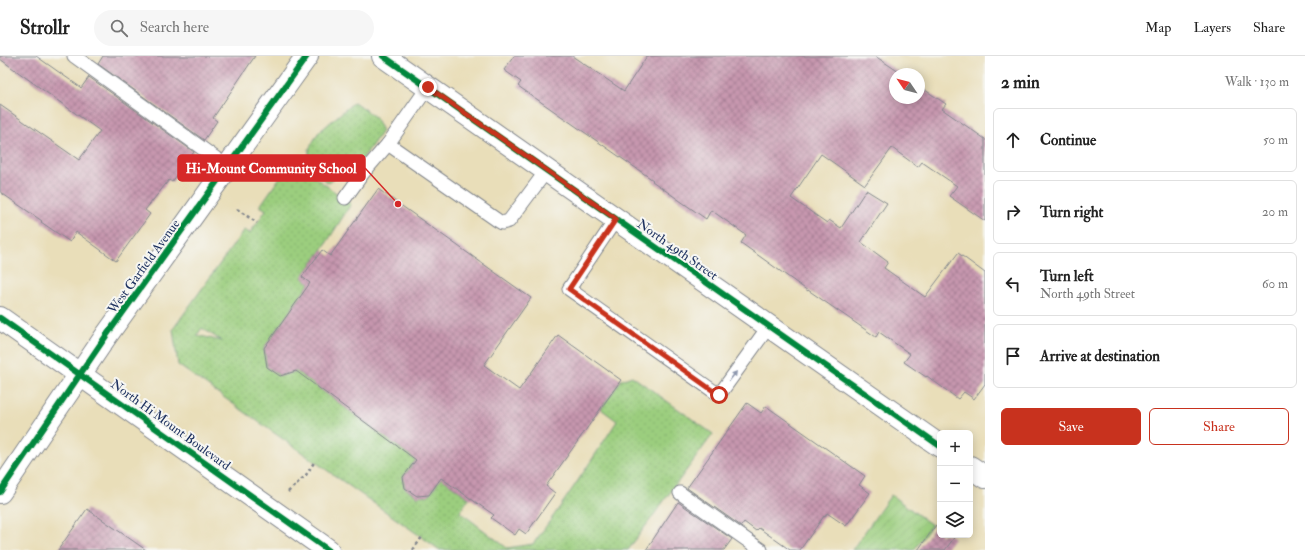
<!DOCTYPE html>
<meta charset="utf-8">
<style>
:root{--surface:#fff;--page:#f6f6f6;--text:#222;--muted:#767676;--line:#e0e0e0;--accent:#c8321e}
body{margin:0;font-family:"IM FELL Double Pica",serif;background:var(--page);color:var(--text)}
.controls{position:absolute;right:12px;bottom:12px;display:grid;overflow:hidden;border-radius:6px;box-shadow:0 2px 10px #0003}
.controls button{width:36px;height:36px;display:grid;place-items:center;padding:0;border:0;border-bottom:1px solid var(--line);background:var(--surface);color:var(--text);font:20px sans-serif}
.compass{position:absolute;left:889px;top:12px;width:36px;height:36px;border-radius:50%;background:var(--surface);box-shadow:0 2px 10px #0003;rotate:305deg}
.stop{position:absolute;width:12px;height:12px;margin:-9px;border:3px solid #c8321e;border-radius:50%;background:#fff}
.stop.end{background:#c8321e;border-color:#fff;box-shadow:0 1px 4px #0008}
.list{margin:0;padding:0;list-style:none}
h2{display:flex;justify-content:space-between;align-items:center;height:52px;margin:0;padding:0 16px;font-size:17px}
h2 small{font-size:13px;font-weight:400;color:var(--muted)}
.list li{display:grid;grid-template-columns:26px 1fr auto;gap:12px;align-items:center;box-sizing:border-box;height:64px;margin:0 8px 8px;padding:0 8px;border:1px solid var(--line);border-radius:6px}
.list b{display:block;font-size:15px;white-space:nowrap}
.list p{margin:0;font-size:13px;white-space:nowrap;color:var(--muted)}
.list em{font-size:13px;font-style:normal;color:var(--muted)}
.actions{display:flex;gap:8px;padding:12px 16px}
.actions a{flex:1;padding:9px 0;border:1px solid var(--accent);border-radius:6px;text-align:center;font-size:14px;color:var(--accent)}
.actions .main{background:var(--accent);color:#fff}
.icon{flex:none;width:22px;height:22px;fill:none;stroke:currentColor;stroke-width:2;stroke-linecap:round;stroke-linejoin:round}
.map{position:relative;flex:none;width:985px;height:494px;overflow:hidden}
header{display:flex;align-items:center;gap:24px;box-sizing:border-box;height:56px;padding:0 20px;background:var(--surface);border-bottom:1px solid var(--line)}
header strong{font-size:19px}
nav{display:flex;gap:22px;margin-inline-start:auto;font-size:14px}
.search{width:280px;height:36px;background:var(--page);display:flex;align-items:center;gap:10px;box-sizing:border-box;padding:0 14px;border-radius:22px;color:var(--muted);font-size:15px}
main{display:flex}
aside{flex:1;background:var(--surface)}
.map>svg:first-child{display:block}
.grass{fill:url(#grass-dots);stroke:#5b7e6e;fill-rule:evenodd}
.garden{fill:url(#garden-furrows);stroke:#5b7e6e}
.building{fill:url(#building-cross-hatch)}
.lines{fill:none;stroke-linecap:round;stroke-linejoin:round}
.lane-casing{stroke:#82868c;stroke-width:15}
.street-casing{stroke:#82868c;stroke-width:24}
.path{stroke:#82868c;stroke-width:2.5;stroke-dasharray:3 3;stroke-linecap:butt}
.lane{stroke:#fff;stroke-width:13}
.street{stroke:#fff;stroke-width:22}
.cycleway-casing{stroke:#f6f6f2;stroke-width:8}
.cycleway{stroke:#00873e;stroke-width:6}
.oneway{fill:#8d97ae}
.route{stroke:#c8321e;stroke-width:5}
.labels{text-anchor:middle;stroke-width:4;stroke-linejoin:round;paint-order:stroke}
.street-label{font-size:13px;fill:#1b2f5e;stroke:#f6f6f2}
.leader{fill:none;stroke:#d62828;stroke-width:1.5}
.callout-dot{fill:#d62828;stroke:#f6f6f2;stroke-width:1.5}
.callout{fill:#d62828;stroke:#d62828;stroke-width:1.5}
.callout-label{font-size:14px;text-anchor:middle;font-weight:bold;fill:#fff}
</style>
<header>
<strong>Strollr</strong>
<div class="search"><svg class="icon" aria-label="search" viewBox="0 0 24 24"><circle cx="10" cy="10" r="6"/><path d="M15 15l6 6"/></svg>Search here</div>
<nav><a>Map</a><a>Layers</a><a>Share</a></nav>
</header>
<main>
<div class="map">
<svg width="985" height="494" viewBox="0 0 985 494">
<defs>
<pattern id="grass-dots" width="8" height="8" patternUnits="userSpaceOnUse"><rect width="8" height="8" fill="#9bce7e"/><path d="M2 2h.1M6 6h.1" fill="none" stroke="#85b16f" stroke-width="1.8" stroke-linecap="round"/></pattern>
<pattern id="garden-furrows" width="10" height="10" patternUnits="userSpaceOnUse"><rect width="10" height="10" fill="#9bce7e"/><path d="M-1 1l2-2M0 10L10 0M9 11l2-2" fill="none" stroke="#85b16f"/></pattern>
<pattern id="building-cross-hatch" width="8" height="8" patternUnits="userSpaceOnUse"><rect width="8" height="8" fill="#c797af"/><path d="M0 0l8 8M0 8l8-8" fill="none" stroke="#a17c92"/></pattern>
</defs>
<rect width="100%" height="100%" fill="#f6f6f2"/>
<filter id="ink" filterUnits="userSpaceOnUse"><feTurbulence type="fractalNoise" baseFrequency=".025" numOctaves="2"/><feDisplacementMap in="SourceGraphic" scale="8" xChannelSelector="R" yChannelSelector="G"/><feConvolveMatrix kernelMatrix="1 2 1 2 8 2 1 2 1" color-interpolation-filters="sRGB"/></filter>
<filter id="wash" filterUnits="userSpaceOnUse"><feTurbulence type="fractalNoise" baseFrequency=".012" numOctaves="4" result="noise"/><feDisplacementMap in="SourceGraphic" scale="16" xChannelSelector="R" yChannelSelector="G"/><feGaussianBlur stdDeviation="0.9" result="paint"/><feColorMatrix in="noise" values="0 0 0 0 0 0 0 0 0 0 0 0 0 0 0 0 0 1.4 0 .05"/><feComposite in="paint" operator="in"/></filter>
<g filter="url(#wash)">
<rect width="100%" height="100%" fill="#e9deb9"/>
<!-- grass -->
<g class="grass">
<polygon points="354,46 375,61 382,75 361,105 328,127 311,114 309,108 309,93 318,77"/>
<path d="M292,104L351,148L322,194L302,221L310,227L264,292L267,311L280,320L296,315L416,404L403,421L405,432L417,440L429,439L441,422L469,442L460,456L507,492L533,488C563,448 590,407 617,365L601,353L621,324L632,320L713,378L628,494H440L178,309L173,273L244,174L250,177L266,154L260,150ZM202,272L220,284L221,285L197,279Z"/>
</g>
<!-- garden -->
<polygon class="garden" points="891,439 932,469 914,494 852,494"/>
<g id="blocks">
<!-- building -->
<g class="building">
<polygon points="0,0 36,0 80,31 81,32 89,21 194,96 172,126 169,124 145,154 150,158 116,205 76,176 70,186 41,166 42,165 0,136 0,49 79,104 100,75 0,3"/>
<polygon points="103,0 255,0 213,62 217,65 204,84 98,8"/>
<polygon points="514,0 572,0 624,35 647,0 875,0 902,18 895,18 895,42 919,42 919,30 946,48 942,53 985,83 985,165 949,140 957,130 922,106 918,111 892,92 865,129 821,98 791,142 827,167 829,164 841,172 866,134 887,147 861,186 888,206 884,212 925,241 958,197 985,217 985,328 974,343 964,336 958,343 927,320 926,321 904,306 910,298 879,276 876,281 808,234 808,235 741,187 746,179 711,154 706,163 652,125 653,124 518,30 521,26 504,14"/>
<polygon points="378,133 531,242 484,309 519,334 558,279 621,324 546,430 555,437 526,478 519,473 515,479 491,462 494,459 441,422 429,439 417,440 405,432 403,421 416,404 296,315 280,320 267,311 264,292 310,227 302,221 322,194 330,200"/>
<polygon points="747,347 761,357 766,350 865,420 859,429 870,437 846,470 827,457 825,461 824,460 800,494 790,494 759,472 756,475 744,466 741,470 687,432"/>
<polygon points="678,446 732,483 724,494 646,494"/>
<polygon points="87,453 103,464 146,494 58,494"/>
<polygon points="936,469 940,472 940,479 950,479 954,482 945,494 918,494"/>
</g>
</g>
</g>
<g filter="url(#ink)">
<use href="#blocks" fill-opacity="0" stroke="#82868c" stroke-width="1"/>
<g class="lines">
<defs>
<g id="lane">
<polyline points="74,0 228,111"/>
<polyline points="428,31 388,88 497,164 502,167 509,165 547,114"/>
<polyline points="345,142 363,117 388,88"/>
<polyline points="616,163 569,233 719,339 769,270"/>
<polyline points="680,437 761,494"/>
</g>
<g id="street">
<polyline points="383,0 940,390"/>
<polyline points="0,262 328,494"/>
<polyline points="970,411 985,421"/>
<polyline points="0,436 106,280 307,0"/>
</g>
</defs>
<!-- lane casing -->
<use href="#lane" class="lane-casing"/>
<!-- street casing -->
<use href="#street" class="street-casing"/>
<!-- path -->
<g class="path">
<polyline points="237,153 257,167"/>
<polyline points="288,436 306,419 315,405"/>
<polyline points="413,494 422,481"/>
</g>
<!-- lane -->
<use href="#lane" class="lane"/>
<!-- street -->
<use href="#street" class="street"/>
<defs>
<g id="cycleway">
<polyline points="383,0 940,390"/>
<polyline points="0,262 328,494"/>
<polyline points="0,436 106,280 307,0"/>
</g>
</defs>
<!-- cycleway casing -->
<use href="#cycleway" class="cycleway-casing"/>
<!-- cycleway -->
<use href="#cycleway" class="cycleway"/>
</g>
<!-- one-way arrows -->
<defs><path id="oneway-solid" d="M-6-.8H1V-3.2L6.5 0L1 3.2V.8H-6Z"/></defs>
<use class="oneway" href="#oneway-solid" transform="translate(733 320) rotate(-52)"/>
</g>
<g class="lines" filter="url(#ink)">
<!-- route -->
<polyline class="route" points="428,31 616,163 569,233 719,339"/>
</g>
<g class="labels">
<!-- street labels -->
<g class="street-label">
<text transform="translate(678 193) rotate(35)" y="5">North 49th Street</text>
<text transform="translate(143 210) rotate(-54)" y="5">West Garfield Avenue</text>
<text transform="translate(171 368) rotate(36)" y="5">North Hi Mount Boulevard</text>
</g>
</g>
<!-- callouts -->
<path class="leader" d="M398 148L365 112"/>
<circle class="callout-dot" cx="398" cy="148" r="4"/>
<rect class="callout" x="178" y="99" width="187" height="26" rx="4"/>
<g class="callout-label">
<text x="271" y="117">Hi-Mount Community School</text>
</g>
</svg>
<div class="controls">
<button>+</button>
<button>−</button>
<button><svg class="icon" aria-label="layers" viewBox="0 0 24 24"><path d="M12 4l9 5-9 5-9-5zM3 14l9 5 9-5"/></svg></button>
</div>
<svg class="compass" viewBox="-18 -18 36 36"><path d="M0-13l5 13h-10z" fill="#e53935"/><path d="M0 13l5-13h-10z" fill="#767676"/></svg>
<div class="stop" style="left:719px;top:339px"></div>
<div class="stop end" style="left:428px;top:31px"></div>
</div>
<aside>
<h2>2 min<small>Walk · 130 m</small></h2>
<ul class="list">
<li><svg class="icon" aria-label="ahead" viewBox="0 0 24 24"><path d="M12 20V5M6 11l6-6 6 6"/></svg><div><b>Continue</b></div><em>50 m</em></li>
<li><svg class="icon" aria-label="right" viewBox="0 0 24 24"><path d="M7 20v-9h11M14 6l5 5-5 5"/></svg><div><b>Turn right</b></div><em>20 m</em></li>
<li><svg class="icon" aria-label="left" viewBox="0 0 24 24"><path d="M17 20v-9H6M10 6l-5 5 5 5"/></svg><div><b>Turn left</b><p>North 49th Street</p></div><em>60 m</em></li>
<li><svg class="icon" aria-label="arrive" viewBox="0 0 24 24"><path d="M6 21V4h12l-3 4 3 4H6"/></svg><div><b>Arrive at destination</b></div></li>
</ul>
<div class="actions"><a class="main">Save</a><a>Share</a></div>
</aside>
</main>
